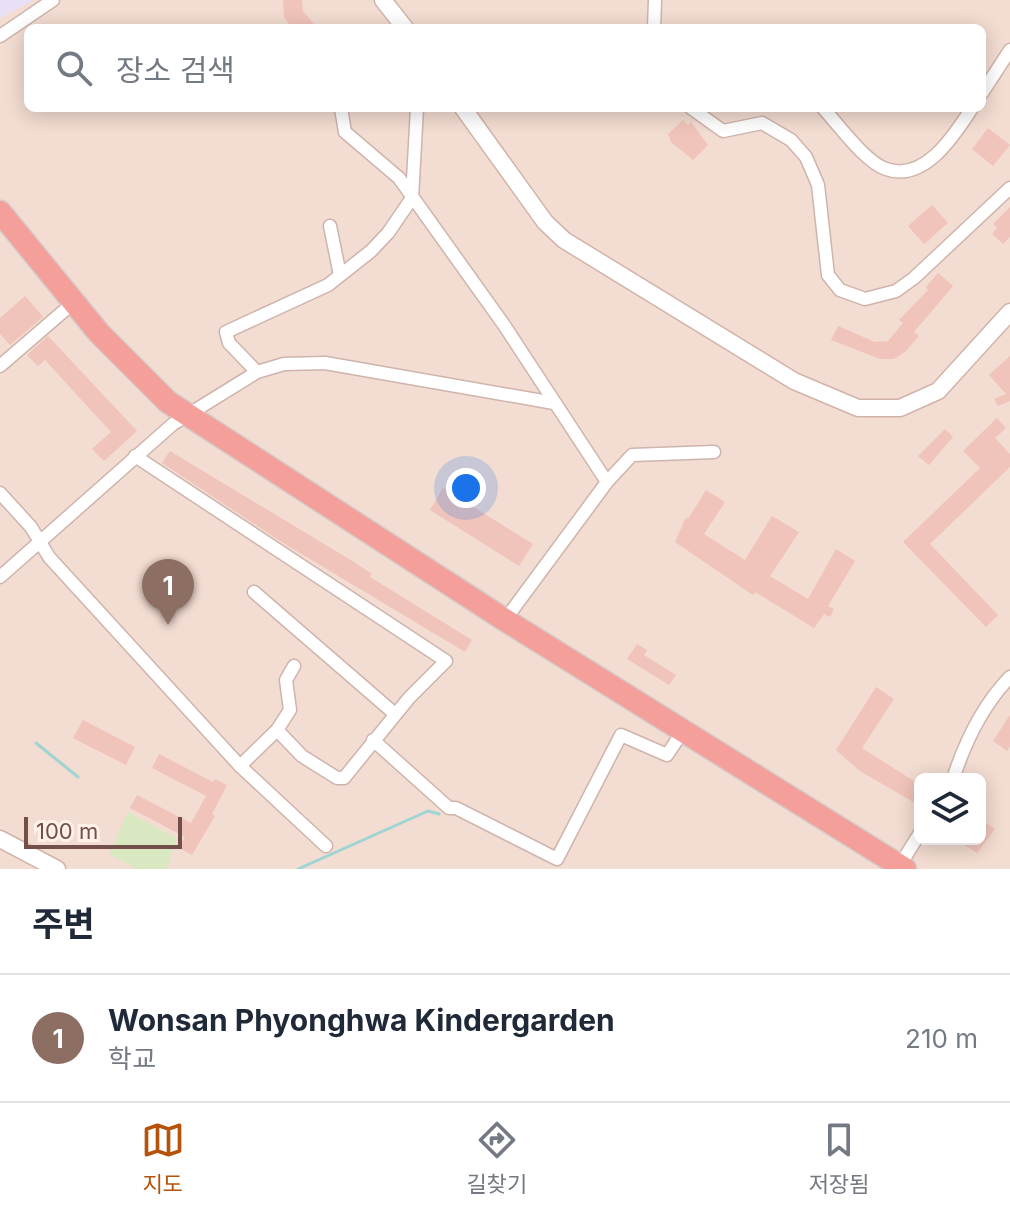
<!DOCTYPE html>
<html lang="ko">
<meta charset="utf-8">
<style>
:root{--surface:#fff;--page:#f2f2f3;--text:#1f2937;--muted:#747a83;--line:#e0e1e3;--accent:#b45309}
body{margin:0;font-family:Inter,"Noto Sans KR",sans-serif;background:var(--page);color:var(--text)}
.controls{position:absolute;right:24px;bottom:24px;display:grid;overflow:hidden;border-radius:12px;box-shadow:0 4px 20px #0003}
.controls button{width:72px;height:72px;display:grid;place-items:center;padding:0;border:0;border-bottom:2px solid var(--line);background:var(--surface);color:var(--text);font:40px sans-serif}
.scale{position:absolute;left:24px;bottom:20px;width:158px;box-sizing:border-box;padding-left:8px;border:4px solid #724f49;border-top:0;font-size:22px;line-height:28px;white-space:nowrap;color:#724f49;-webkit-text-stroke:6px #fff1e8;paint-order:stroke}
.you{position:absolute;left:466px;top:488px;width:28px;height:28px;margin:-20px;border:6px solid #fff;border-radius:50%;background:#1a73e8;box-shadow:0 0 0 12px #1a73e833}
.badge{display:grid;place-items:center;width:52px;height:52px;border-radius:50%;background:var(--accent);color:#fff;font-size:26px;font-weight:700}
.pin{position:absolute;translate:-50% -66px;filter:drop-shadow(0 2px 4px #0008)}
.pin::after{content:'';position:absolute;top:42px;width:28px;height:24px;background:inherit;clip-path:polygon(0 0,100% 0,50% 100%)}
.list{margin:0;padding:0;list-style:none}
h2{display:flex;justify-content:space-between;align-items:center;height:104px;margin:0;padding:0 32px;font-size:34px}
h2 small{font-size:26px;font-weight:400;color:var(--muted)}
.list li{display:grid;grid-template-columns:52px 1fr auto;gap:24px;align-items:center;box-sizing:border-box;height:128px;padding:0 32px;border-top:2px solid var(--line)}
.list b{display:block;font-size:30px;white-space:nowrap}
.list p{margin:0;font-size:26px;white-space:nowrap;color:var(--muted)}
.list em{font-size:26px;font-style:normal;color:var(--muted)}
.icon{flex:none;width:44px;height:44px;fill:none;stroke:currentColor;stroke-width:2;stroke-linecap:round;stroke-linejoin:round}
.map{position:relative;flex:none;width:1010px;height:869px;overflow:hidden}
.search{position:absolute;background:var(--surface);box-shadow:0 4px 20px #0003;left:24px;right:24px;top:24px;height:88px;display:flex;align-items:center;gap:20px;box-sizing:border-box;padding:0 28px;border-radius:12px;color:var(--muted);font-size:30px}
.sheet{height:232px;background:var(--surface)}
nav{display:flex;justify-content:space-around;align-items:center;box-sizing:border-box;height:112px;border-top:2px solid var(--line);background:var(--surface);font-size:22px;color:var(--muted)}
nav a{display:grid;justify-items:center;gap:4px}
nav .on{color:var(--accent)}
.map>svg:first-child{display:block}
.residential{fill:#f3dcd1;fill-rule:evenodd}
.education{fill:#e9dff7}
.green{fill:#d9e8c1}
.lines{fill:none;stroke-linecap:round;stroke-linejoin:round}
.stream{stroke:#9ed5d2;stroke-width:3}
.building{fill:#f0c4ba}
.street-casing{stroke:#ceb4ac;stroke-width:15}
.secondary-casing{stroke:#d1b3a9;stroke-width:19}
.highway-casing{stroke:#d5cac8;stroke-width:25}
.street{stroke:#fff;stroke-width:12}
.secondary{stroke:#fff;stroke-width:16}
.highway{stroke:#f49f9a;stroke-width:22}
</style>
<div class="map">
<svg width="1010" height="869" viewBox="0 0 1010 869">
<rect width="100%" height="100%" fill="#fbece2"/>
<!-- residential -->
<path class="residential" d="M0,0H1010V869H0ZM28,28H982V108H28ZM920,779H980V839H920Z"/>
<!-- education -->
<polygon class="education" points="0,0 34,0 0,18"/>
<!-- green -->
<polygon class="green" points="128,812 176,838 167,869 137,869 109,854"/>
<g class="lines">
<!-- stream -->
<g class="stream">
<polyline points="36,743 78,777"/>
<polyline points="298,869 428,811 439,814"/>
</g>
</g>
<!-- building -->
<g class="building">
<polygon points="283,0 302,0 303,11 317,28 292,28 284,17"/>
<polygon points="683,120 688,125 691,122 708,145 693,160 671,142 668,134"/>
<polygon points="988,128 1010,145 993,166 972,149"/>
<polygon points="932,205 948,223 924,244 908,226"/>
<polygon points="1010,207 1010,237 1003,244 992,234 997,228 993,224"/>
<polygon points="938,273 953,286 914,332 919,336 905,352 894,359 880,359 831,340 838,326 875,342 888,341 903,323 899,320 928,290 926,287"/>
<polygon points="25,296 43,317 10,345 0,334 0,318"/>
<polygon points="48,336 137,431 104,461 92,449 111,432 45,360 38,366 27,355"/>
<polygon points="1010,356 1010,401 998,406 994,399 1006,394 989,375"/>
<polygon points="997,418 1006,428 995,438 1010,454 1010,467 930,544 998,615 986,627 903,542 980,468 963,451"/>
<polygon points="945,429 953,437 929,465 918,456"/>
<polygon points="170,451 354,562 372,574 370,577 472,640 465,652 280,541 162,463"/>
<polygon points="443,488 533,544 519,566 430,510"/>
<polygon points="706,490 725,502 704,534 745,560 772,516 799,532 770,576 808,599 836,549 855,561 828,606 834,609 830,617 824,614 814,628 755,592 753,595 675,542 686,517 688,519"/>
<polygon points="637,644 647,650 644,655 676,675 669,685 627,659"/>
<polygon points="876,687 894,699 862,748 920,785 920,806 860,771 836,750"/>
<polygon points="1010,715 1010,746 1007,751 993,741"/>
<polygon points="83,720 135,747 126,765 73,738"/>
<polygon points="159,754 213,782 215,779 227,785 212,814 215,816 192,855 179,848 185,837 130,808 137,795 191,823 206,796 152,768"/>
<polygon points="980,819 995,829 977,853 955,839 980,839"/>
</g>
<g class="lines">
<defs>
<g id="street">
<polyline points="654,28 655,0"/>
<polyline points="0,36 53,0"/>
<polyline points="982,93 1010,50"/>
<polyline points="341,108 345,132 399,178 504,325 607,482 505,620"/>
<polyline points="691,108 723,131 762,123 791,140 806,157 818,185 828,275 840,290 865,299 896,291 914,278 1010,188"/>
<path d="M823,108C838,124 865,162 886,169C925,183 955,134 972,108"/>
<polyline points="330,226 340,275"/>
<polyline points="0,366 73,303"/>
<polyline points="257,372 229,343 226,332 328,285 371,251 388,233 412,198 417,108"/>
<polyline points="135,456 446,661 409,698 344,778 337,778 302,756 277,730"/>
<polyline points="607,482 632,455 714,452"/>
<polyline points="0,493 31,527 49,557 240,766 326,846"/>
<polyline points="0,577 173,424 257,372 284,364 325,363 554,403"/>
<polyline points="254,592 395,714"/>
<polyline points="373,740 449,808 456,808 557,859 621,735 667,755 683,731"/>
<polyline points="240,766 277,730 290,710 286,680 294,666"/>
<path d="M953,779C965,742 983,705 1010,677"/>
<polyline points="900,865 920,833"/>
</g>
<g id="secondary">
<polyline points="383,0 405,28"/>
<polyline points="463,108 545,222 564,240 794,381 858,408 900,408 938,391 1010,312"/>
<polyline points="0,839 57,869"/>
</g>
<polyline id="highway" points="0,212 99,333 168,402 505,620 905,869"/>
</defs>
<!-- street casing -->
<use href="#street" class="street-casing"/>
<!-- secondary casing -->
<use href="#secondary" class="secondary-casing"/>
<!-- highway casing -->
<use href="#highway" class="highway-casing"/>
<!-- street -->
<use href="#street" class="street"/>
<!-- secondary -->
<use href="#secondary" class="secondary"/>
<!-- highway -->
<use href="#highway" class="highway"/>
</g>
</svg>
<div class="controls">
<button><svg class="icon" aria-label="layers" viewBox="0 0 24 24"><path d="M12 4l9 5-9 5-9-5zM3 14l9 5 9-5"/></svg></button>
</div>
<div class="scale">100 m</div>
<div class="you"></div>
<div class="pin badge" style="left:168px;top:625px;background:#8d6e63">1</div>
<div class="search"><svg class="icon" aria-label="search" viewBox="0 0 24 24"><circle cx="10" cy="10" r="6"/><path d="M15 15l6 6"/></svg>장소 검색</div>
</div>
<section class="sheet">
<h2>주변<small></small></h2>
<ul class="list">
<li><span class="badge" style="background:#8d6e63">1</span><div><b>Wonsan Phyonghwa Kindergarden</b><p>학교</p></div><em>210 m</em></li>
</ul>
</section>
<nav>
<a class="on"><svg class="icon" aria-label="map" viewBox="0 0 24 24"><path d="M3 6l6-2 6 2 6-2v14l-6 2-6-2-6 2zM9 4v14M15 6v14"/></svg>지도</a>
<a><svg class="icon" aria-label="directions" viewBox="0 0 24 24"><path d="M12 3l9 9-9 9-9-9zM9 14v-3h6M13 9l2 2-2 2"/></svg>길찾기</a>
<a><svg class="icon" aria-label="saved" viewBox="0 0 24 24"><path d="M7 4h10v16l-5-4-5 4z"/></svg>저장됨</a>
</nav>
